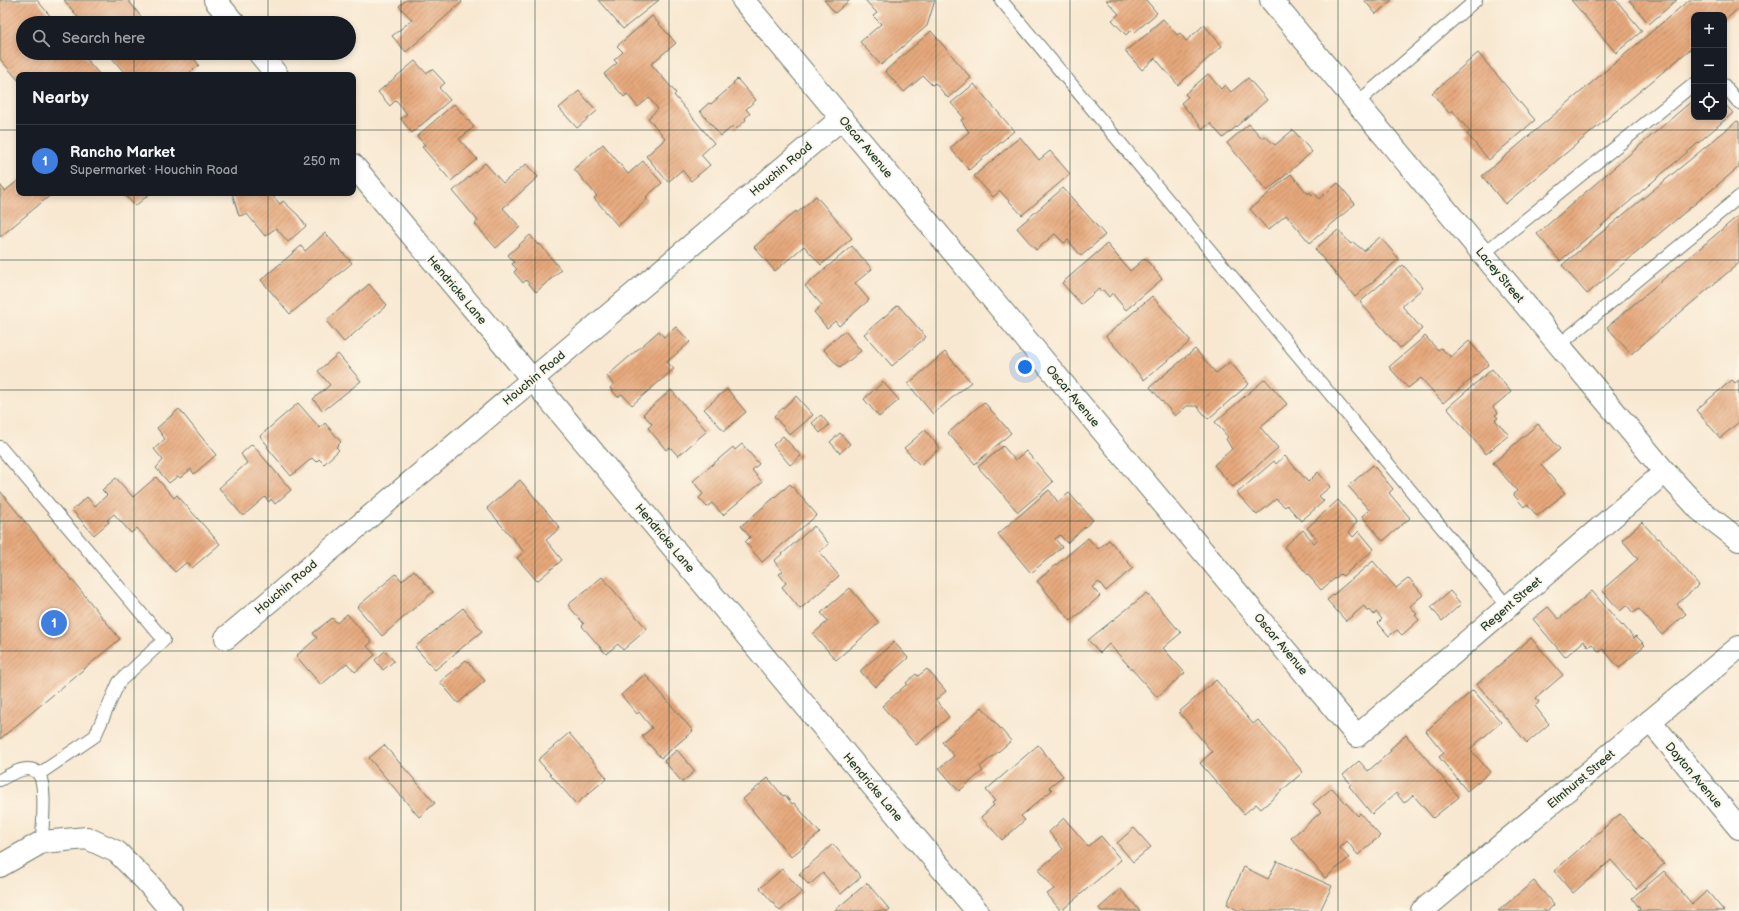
<!DOCTYPE html>
<meta charset="utf-8">
<style>
:root{--surface:#171b24;--page:#242831;--text:#f1f3f6;--muted:#9ea1a6;--line:#363941;--accent:#d1495b}
body{margin:0;font-family:"Balsamiq Sans",sans-serif;background:var(--page);color:var(--text)}
.controls{position:absolute;right:12px;top:12px;display:grid;overflow:hidden;border-radius:8px;box-shadow:0 2px 6px #0003}
.controls button{width:36px;height:36px;display:grid;place-items:center;padding:0;border:0;border-bottom:1px solid var(--line);background:var(--surface);color:var(--text);font:20px sans-serif}
.you{position:absolute;left:1025px;top:367px;width:14px;height:14px;margin:-10px;border:3px solid #fff;border-radius:50%;background:#1a73e8;box-shadow:0 0 0 6px #1a73e833}
.badge{display:grid;place-items:center;width:26px;height:26px;border-radius:50%;background:var(--accent);color:#fff;font-size:13px;font-weight:700}
.pin{position:absolute;translate:-50% -50%;border:2px solid #fff;box-shadow:0 1px 4px #0006}
.list{margin:0;padding:0;list-style:none}
h2{display:flex;justify-content:space-between;align-items:center;height:52px;margin:0;padding:0 16px;font-size:17px}
h2 small{font-size:13px;font-weight:400;color:var(--muted)}
.list li{display:grid;grid-template-columns:26px 1fr auto;gap:12px;align-items:center;box-sizing:border-box;height:72px;padding:0 16px;border-top:1px solid var(--line)}
.list b{display:block;font-size:15px;white-space:nowrap}
.list p{margin:0;font-size:13px;white-space:nowrap;color:var(--muted)}
.list em{font-size:13px;font-style:normal;color:var(--muted)}
.icon{flex:none;width:22px;height:22px;fill:none;stroke:currentColor;stroke-width:2;stroke-linecap:round;stroke-linejoin:round}
.map{position:relative;flex:none;width:1739px;height:911px;overflow:hidden}
.search{position:absolute;background:var(--surface);box-shadow:0 2px 6px #0003;left:16px;top:16px;width:340px;height:44px;display:flex;align-items:center;gap:10px;box-sizing:border-box;padding:0 14px;border-radius:22px;color:var(--muted);font-size:15px}
.panel{position:absolute;background:var(--surface);box-shadow:0 2px 6px #0003;left:16px;top:72px;width:340px;height:124px;border-radius:8px}
.map>svg:first-child{display:block}
.building{fill:url(#building-hatch)}
.lines{fill:none;stroke-linecap:round;stroke-linejoin:round}
.lane-casing{stroke:#6b796b;stroke-width:14}
.street-casing{stroke:#6b796b;stroke-width:24}
.lane{stroke:#fff;stroke-width:12}
.street{stroke:#fff;stroke-width:22}
.grid{fill:none;stroke:#1f3d34;stroke-width:1;stroke-opacity:0.55}
.labels{text-anchor:middle;stroke-width:3.5;stroke-linejoin:round;paint-order:stroke}
.street-label{font-size:12px;fill:#1f3d34;stroke:#fcf5e5}
</style>
<div class="map">
<svg width="1739" height="911" viewBox="0 0 1739 911">
<defs>
<pattern id="building-hatch" width="6" height="6" patternUnits="userSpaceOnUse"><rect width="6" height="6" fill="#e6a87c"/><path d="M-1 1l2-2M0 6l6-6M5 7l2-2" fill="none" stroke="#ba8a66"/></pattern>
</defs>
<rect width="100%" height="100%" fill="#fcf5e5"/>
<filter id="ink" filterUnits="userSpaceOnUse"><feTurbulence type="fractalNoise" baseFrequency=".025" numOctaves="2"/><feDisplacementMap in="SourceGraphic" scale="8" xChannelSelector="R" yChannelSelector="G"/><feConvolveMatrix kernelMatrix="1 2 1 2 8 2 1 2 1" color-interpolation-filters="sRGB"/></filter>
<filter id="wash" filterUnits="userSpaceOnUse"><feTurbulence type="fractalNoise" baseFrequency=".012" numOctaves="4" result="noise"/><feDisplacementMap in="SourceGraphic" scale="16" xChannelSelector="R" yChannelSelector="G"/><feGaussianBlur stdDeviation="0.9" result="paint"/><feColorMatrix in="noise" values="0 0 0 0 0 0 0 0 0 0 0 0 0 0 0 0 0 1.4 0 .05"/><feComposite in="paint" operator="in"/></filter>
<g filter="url(#wash)">
<rect width="100%" height="100%" fill="#f8e8d1"/>
<g id="blocks">
<!-- building -->
<g class="building">
<polygon points="0,0 37,0 56,23 23,23 23,53 81,53 100,75 19,75 19,81 0,59"/>
<polygon points="64,0 128,0 146,23 83,23"/>
<polygon points="406,0 460,0 462,2 406,52 392,36 412,20 399,6"/>
<polygon points="598,0 659,0 623,29"/>
<polygon points="824,0 850,0 835,13"/>
<polygon points="865,0 935,0 927,26 881,65 860,42 881,24 873,16 877,13"/>
<polygon points="1106,0 1146,0 1157,13 1134,33 1131,30 1126,35 1112,20 1119,14"/>
<polygon points="1364,0 1392,0 1376,14"/>
<polygon points="1571,0 1616,0 1642,31 1616,53"/>
<polygon points="1629,0 1677,0 1649,24"/>
<polygon points="1689,0 1739,0 1739,8 1724,21 1724,15 1694,15 1694,46 1505,204 1482,176"/>
<polygon points="652,16 676,43 651,64 676,93 674,95 714,143 701,155 710,165 691,181 682,170 668,182 646,156 663,141 663,140 665,138 648,118 658,109 649,98 638,107 627,94 624,97 604,74 617,63 614,60 623,52 617,46"/>
<polygon points="1163,19 1177,35 1180,33 1186,41 1204,25 1222,46 1178,85 1155,58 1142,70 1125,51 1151,31 1150,30"/>
<polygon points="931,31 971,78 948,98 935,83 932,85 923,76 904,92 885,71"/>
<polygon points="108,53 189,53 199,65 187,75 126,75"/>
<polygon points="1478,53 1535,120 1489,160 1467,134 1470,132 1452,110 1449,113 1432,93"/>
<polygon points="415,61 426,73 432,69 445,83 439,88 450,100 412,133 401,119 407,114 396,100 390,106 378,92"/>
<polygon points="1208,74 1221,89 1225,85 1231,92 1248,78 1267,100 1223,138 1210,123 1203,129 1181,103 1188,97 1185,94"/>
<polygon points="737,79 756,100 746,109 750,114 745,118 746,120 736,129 733,126 721,136 700,111 709,103 711,104 734,84 733,83"/>
<polygon points="974,84 1014,131 969,170 950,148 969,132 961,120 964,118 951,103"/>
<polygon points="579,91 597,111 577,128 559,108"/>
<polygon points="1694,99 1694,117 1724,117 1724,103 1733,113 1560,261 1537,234"/>
<polygon points="454,104 474,127 459,139 477,159 451,181 422,147 425,145 417,136"/>
<polygon points="1737,121 1739,122 1739,167 1587,294 1562,265"/>
<polygon points="1249,124 1262,138 1265,136 1275,145 1293,130 1312,152 1267,191 1227,143"/>
<polygon points="1020,137 1039,160 1050,151 1070,174 1022,215 1000,191 993,197 974,176"/>
<polygon points="603,144 628,174 643,161 662,183 646,197 648,199 618,226 594,198 597,196 574,169"/>
<polygon points="485,163 503,183 526,164 538,177 503,208 520,227 496,248 475,224 478,221 453,191"/>
<polygon points="1291,174 1308,194 1310,192 1312,195 1315,193 1319,199 1338,183 1355,204 1310,243 1286,215 1268,230 1250,209"/>
<polygon points="19,180 19,193 53,193 0,237 0,185 5,191"/>
<polygon points="1063,188 1105,235 1081,256 1068,240 1064,243 1055,234 1036,250 1017,228"/>
<polygon points="129,193 151,193 135,206 126,196"/>
<polygon points="232,193 270,193 280,204 283,201 298,215 306,226 288,242 276,228 265,236 247,214 239,216"/>
<polygon points="816,196 852,238 821,265 804,246 775,271 754,247 796,211 797,213"/>
<polygon points="1739,215 1739,263 1631,354 1607,327"/>
<polygon points="1338,230 1351,244 1353,242 1364,251 1380,237 1399,259 1355,297 1315,249"/>
<polygon points="325,233 352,263 290,314 261,280 301,246 305,251"/>
<polygon points="530,235 538,245 540,244 561,270 536,292 526,280 523,283 514,272 517,269 512,264 514,262 508,255"/>
<polygon points="1107,244 1130,271 1145,258 1162,279 1126,310 1112,293 1109,297 1103,290 1101,292 1099,289 1081,304 1062,283"/>
<polygon points="852,246 872,269 855,283 869,300 839,326 835,321 827,328 814,312 822,305 805,286"/>
<polygon points="1403,265 1423,288 1402,306 1422,329 1400,348 1360,302"/>
<polygon points="369,284 387,305 344,342 326,321"/>
<polygon points="1152,296 1191,341 1144,380 1106,336"/>
<polygon points="898,305 926,337 892,366 864,334"/>
<polygon points="676,327 690,342 667,362 674,369 632,405 622,394 618,397 610,388 614,385 607,376 659,331 664,337"/>
<polygon points="845,331 861,351 840,368 823,349"/>
<polygon points="1425,336 1438,350 1441,348 1451,357 1469,341 1489,364 1443,403 1421,378 1408,388 1389,367"/>
<polygon points="1195,349 1216,373 1230,362 1249,384 1208,419 1197,406 1187,406 1175,416 1150,387"/>
<polygon points="945,352 971,382 933,414 908,384"/>
<polygon points="338,354 361,381 323,411 313,399 330,385 318,371"/>
<polygon points="1492,369 1511,392 1493,407 1498,413 1495,415 1498,418 1495,420 1509,435 1486,454 1447,408"/>
<polygon points="1265,379 1287,404 1260,427 1278,448 1233,487 1214,465 1232,449 1226,439 1228,437 1215,422"/>
<polygon points="1732,380 1735,383 1739,380 1739,422 1720,438 1696,410"/>
<polygon points="883,382 899,400 879,417 864,399"/>
<polygon points="727,389 746,412 724,431 704,409"/>
<polygon points="671,390 707,431 678,456 670,447 666,450 648,428 652,424 643,414"/>
<polygon points="796,396 813,415 790,435 774,416"/>
<polygon points="984,402 1011,433 975,464 948,433"/>
<polygon points="298,403 320,428 325,423 341,442 336,447 339,450 324,464 319,459 316,462 312,458 291,476 267,447 268,446 260,436"/>
<polygon points="179,409 216,455 194,474 191,469 180,478 178,476 169,483 156,468 163,460 154,449 165,439 157,428"/>
<polygon points="821,415 829,425 820,433 812,423"/>
<polygon points="1538,424 1560,449 1541,465 1565,493 1537,516 1527,504 1524,507 1513,494 1517,491 1493,463"/>
<polygon points="925,430 940,448 920,465 904,448"/>
<polygon points="840,433 850,444 840,453 830,442"/>
<polygon points="783,436 801,456 790,465 773,445"/>
<polygon points="252,444 291,490 275,504 271,499 269,502 265,497 243,516 219,488 247,463 241,454"/>
<polygon points="742,444 759,464 752,470 762,482 723,515 712,503 707,507 699,498 703,494 693,481 733,447 735,450"/>
<polygon points="1003,446 1015,460 1026,451 1053,482 1018,512 978,467"/>
<polygon points="1285,456 1308,482 1318,472 1330,487 1319,496 1324,501 1301,521 1287,505 1285,507 1276,499 1257,515 1237,493 1274,461 1276,464"/>
<polygon points="1373,465 1393,489 1389,493 1410,518 1383,541 1362,516 1369,510 1348,486"/>
<polygon points="156,477 174,498 177,495 220,544 192,568 187,562 175,572 137,528 131,533 114,514 107,520 109,522 94,535 72,510 87,497 95,506 107,495 102,490 116,478 133,497"/>
<polygon points="520,480 560,528 546,540 562,560 537,581 517,558 524,552 487,508"/>
<polygon points="790,484 817,515 762,562 745,542 750,537 741,526"/>
<polygon points="1049,490 1058,502 1069,493 1093,520 1067,543 1060,535 1055,539 1062,547 1031,573 998,534"/>
<polygon points="0,491 120,639 0,739"/>
<polygon points="1338,500 1357,522 1349,532 1353,537 1359,531 1374,549 1343,576 1340,574 1321,590 1284,547 1303,530 1314,543 1318,540 1307,528"/>
<polygon points="1642,522 1657,539 1659,538 1699,585 1677,604 1686,614 1662,635 1639,609 1633,613 1627,605 1620,611 1602,590 1638,559 1622,540"/>
<polygon points="814,526 829,544 819,552 839,576 800,609 782,587 786,583 779,574 783,571 774,561"/>
<polygon points="1088,538 1098,549 1109,540 1133,568 1106,591 1099,582 1092,587 1100,596 1071,621 1037,581"/>
<polygon points="1373,561 1396,588 1409,578 1423,595 1410,606 1417,614 1415,615 1419,620 1402,635 1397,630 1389,636 1378,623 1382,619 1376,612 1374,615 1370,610 1368,612 1364,606 1346,621 1327,600"/>
<polygon points="414,570 433,592 382,636 357,607 396,574 402,581"/>
<polygon points="602,577 647,629 623,650 618,644 606,654 582,626 584,624 568,605"/>
<polygon points="850,588 879,623 836,660 813,634 828,621 821,613"/>
<polygon points="1450,591 1461,604 1442,621 1431,607"/>
<polygon points="1592,591 1622,626 1623,625 1634,638 1636,636 1645,645 1619,668 1603,649 1599,652 1592,644 1588,647 1584,641 1565,657 1533,619 1548,607 1559,619"/>
<polygon points="1147,593 1181,633 1163,648 1185,673 1157,697 1109,644 1100,653 1088,640"/>
<polygon points="463,608 482,631 435,670 415,647"/>
<polygon points="347,614 372,642 367,646 375,655 355,672 347,663 321,685 296,656 317,638 313,633 332,618 337,623"/>
<polygon points="1531,638 1563,675 1536,698 1539,702 1535,706 1549,724 1527,743 1477,684"/>
<polygon points="894,642 908,658 875,687 860,671"/>
<polygon points="385,651 394,661 383,670 375,660"/>
<polygon points="466,660 485,681 458,703 440,682"/>
<polygon points="927,669 946,691 936,700 949,717 916,745 882,706 907,684 906,683 916,674 918,676"/>
<polygon points="645,674 693,731 661,758 642,736 652,728 639,712 637,714 621,695"/>
<polygon points="1216,680 1253,724 1258,720 1303,772 1261,809 1256,804 1244,814 1200,763 1212,752 1179,712"/>
<polygon points="1473,690 1501,722 1470,749 1490,772 1467,791 1439,757 1444,753 1426,731"/>
<polygon points="982,707 1011,741 980,767 983,771 959,791 939,768 954,756 942,742"/>
<polygon points="569,733 607,778 576,804 538,760"/>
<polygon points="1406,735 1459,797 1433,818 1413,795 1404,803 1396,793 1372,814 1349,786 1351,784 1343,775 1359,761 1368,771 1391,751 1390,749"/>
<polygon points="384,745 435,803 419,817 369,758"/>
<polygon points="1038,745 1063,776 1049,787 1052,790 1021,816 1025,820 1002,840 981,817 994,805 992,803 995,801 986,790"/>
<polygon points="677,750 695,771 682,782 664,761"/>
<polygon points="768,778 783,796 785,795 792,804 794,803 820,833 791,857 743,799"/>
<polygon points="1332,788 1358,816 1360,813 1380,836 1358,855 1347,841 1340,848 1349,858 1325,878 1291,838 1321,812 1313,804"/>
<polygon points="1620,814 1664,864 1636,889 1611,860 1573,893 1554,871"/>
<polygon points="1064,818 1088,846 1101,836 1121,860 1061,911 1047,894 1054,889 1038,870 1063,849 1049,832"/>
<polygon points="1134,828 1151,847 1133,862 1117,843"/>
<polygon points="833,844 861,877 841,894 823,873 809,885 799,874"/>
<polygon points="1277,861 1332,886 1320,911 1247,911 1242,909 1239,911 1227,904 1244,867 1268,879"/>
<polygon points="782,869 802,892 780,911 760,888"/>
<polygon points="1664,871 1692,904 1707,891 1724,911 1638,911 1640,909 1632,898"/>
<polygon points="1534,881 1554,905 1547,911 1498,911"/>
<polygon points="867,883 890,910 889,911 834,911"/>
<polygon points="1121,889 1140,911 1101,911 1099,908"/>
</g>
</g>
</g>
<g filter="url(#ink)">
<use href="#blocks" fill-opacity="0" stroke="#6b796b" stroke-width="1"/>
<g class="lines">
<defs>
<g id="lane">
<polyline points="1001,0 1508,607"/>
<polyline points="1724,85 1739,103"/>
<polyline points="1357,103 1476,0"/>
<polyline points="1483,254 1694,84"/>
<polyline points="1559,345 1739,197"/>
<polyline points="0,447 164,640 119,682 95,736 39,774"/>
<path d="M0,780C9,775 31,761 39,775C47,786 42,827 42,842"/>
</g>
<g id="street">
<polyline points="215,0 234,23"/>
<polyline points="743,0 1357,736 1665,472"/>
<polyline points="1271,0 1665,472 1700,510 1739,540"/>
<polyline points="259,53 277,75"/>
<polyline points="353,165 977,911"/>
<polyline points="226,638 842,118"/>
<polyline points="1650,721 1739,828"/>
<polyline points="0,866 42,842 87,838 117,852 147,882 171,911"/>
<polyline points="1422,911 1739,647"/>
</g>
</defs>
<!-- lane casing -->
<use href="#lane" class="lane-casing"/>
<!-- street casing -->
<use href="#street" class="street-casing"/>
<!-- lane -->
<use href="#lane" class="lane"/>
<!-- street -->
<use href="#street" class="street"/>
</g>
</g>
<!-- grid -->
<path class="grid" d="M134,0V23M268,0V23M401,0V911M535,0V911M669,0V911M803,0V911M936,0V911M1070,0V911M1204,0V911M1338,0V911M1471,0V911M1605,0V911M134,53V75M268,53V75M0,130H19M353,130H1739M134,193V911M268,193V911M0,260H1739M0,390H1739M0,521H1739M0,651H1739M0,781H1739"/>
<g class="labels">
<!-- street labels -->
<g class="street-label">
<text transform="translate(866 147) rotate(50)" y="4">Oscar Avenue</text>
<text transform="translate(781 169) rotate(-40)" y="4">Houchin Road</text>
<text transform="translate(1500 275) rotate(50)" y="4">Lacey Street</text>
<text transform="translate(457 290) rotate(50)" y="4">Hendricks Lane</text>
<text transform="translate(534 378) rotate(-40)" y="4">Houchin Road</text>
<text transform="translate(1073 396) rotate(50)" y="4">Oscar Avenue</text>
<text transform="translate(665 538) rotate(50)" y="4">Hendricks Lane</text>
<text transform="translate(286 587) rotate(-40)" y="4">Houchin Road</text>
<text transform="translate(1511 604) rotate(-41)" y="4">Regent Street</text>
<text transform="translate(1281 644) rotate(50)" y="4">Oscar Avenue</text>
<text transform="translate(1694 775) rotate(50)" y="4">Dayton Avenue</text>
<text transform="translate(1581 779) rotate(-40)" y="4">Elmhurst Street</text>
<text transform="translate(873 787) rotate(50)" y="4">Hendricks Lane</text>
</g>
</g>
</svg>
<div class="controls">
<button>+</button>
<button>−</button>
<button><svg class="icon" aria-label="locate" viewBox="0 0 24 24"><circle cx="12" cy="12" r="6"/><path d="M12 2v4M12 18v4M2 12h4M18 12h4"/></svg></button>
</div>
<div class="you"></div>
<div class="pin badge" style="left:54px;top:623px;background:#3f7fe0">1</div>
<div class="search"><svg class="icon" aria-label="search" viewBox="0 0 24 24"><circle cx="10" cy="10" r="6"/><path d="M15 15l6 6"/></svg>Search here</div>
<section class="panel">
<h2>Nearby<small></small></h2>
<ul class="list">
<li><span class="badge" style="background:#3f7fe0">1</span><div><b>Rancho Market</b><p>Supermarket · Houchin Road</p></div><em>250 m</em></li>
</ul>
</section>
</div>
